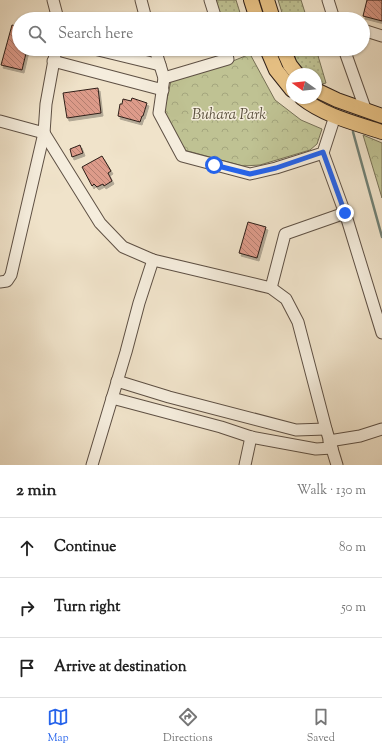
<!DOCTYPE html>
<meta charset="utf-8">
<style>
:root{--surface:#fff;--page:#f6f6f6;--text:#222;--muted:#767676;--line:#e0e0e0;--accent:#2563eb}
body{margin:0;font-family:"Sorts Mill Goudy",serif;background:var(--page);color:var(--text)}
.compass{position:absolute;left:286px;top:68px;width:36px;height:36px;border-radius:50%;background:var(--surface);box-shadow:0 1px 3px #0004;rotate:285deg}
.stop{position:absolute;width:12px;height:12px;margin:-9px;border:3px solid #2563eb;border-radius:50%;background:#fff}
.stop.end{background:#2563eb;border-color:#fff;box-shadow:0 1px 4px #0008}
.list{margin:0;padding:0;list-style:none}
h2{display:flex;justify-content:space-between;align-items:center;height:52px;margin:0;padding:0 16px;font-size:17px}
h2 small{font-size:13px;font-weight:400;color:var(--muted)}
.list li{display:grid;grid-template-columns:26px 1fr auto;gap:12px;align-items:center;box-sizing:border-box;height:60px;padding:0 16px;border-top:1px solid var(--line)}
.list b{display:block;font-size:15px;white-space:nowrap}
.list em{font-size:13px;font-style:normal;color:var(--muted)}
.icon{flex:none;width:22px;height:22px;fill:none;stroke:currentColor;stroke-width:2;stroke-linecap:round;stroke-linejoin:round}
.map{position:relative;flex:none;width:382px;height:465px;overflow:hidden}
.search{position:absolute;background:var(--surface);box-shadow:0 1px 3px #0004;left:12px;right:12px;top:12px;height:44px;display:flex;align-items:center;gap:10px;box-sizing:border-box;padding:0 14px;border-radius:22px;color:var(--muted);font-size:15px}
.sheet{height:232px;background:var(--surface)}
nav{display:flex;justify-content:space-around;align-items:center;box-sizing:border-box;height:56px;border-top:1px solid var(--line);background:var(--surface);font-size:11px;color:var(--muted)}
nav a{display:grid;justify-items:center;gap:2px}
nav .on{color:var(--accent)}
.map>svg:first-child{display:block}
.grass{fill:url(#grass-dots);stroke:#767056}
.park{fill:url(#park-crowns);stroke:#767056}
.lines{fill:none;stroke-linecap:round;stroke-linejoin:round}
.stream{stroke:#6f7f74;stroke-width:2.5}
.building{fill:url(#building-back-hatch);stroke:#2e1f18;filter:url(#shadow)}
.minor-casing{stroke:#5e5044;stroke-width:13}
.major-casing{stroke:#2e1f18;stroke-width:16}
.minor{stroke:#f5eddd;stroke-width:11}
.major{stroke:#e8c285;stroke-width:14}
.route{stroke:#2563eb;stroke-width:5}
.labels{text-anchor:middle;stroke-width:3;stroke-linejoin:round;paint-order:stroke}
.park-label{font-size:15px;font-style:italic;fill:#5a503d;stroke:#f5eddd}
</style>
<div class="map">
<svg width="382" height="465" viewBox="0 0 382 465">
<defs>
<pattern id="grass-dots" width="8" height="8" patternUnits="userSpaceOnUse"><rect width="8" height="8" fill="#bfc293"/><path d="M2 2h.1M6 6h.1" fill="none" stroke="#a4a67e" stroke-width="1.8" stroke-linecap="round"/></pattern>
<pattern id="park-crowns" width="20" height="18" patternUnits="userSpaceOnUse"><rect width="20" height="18" fill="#bfc293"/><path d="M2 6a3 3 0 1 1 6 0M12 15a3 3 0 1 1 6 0" fill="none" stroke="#a4a67e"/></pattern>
<pattern id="building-back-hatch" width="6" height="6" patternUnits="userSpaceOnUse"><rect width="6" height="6" fill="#dd9b8a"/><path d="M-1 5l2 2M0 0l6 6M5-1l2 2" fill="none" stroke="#b47e70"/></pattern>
<filter id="shadow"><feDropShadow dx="2" dy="3" stdDeviation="0" flood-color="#0004"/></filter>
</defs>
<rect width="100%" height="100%" fill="#f0e3ca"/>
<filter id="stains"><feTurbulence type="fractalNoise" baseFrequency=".005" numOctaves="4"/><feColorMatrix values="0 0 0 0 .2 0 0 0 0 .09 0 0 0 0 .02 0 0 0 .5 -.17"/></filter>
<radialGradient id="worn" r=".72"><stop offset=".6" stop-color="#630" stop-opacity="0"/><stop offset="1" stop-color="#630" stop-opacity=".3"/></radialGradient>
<!-- grass -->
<g class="grass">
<polygon points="214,0 236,0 242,19 220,19"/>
<polygon points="278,0 301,0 307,19 284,19"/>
<polygon points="293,49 316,49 326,83 318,85 316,83 316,74 308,74 296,61"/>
</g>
<!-- park -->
<g class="park">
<polygon points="250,54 275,100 301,120 322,129 317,144 310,150 260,165 243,166 184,150 164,112 171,81 216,68"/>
<polygon points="363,135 382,143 382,198"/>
</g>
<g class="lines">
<!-- stream -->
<polyline class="stream" points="353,132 382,237"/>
</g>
<!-- building -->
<g class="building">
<polygon points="367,0 382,0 382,21 363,16"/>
<polygon points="12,25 19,27 19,49 27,49 22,70 1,65"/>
<polygon points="98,88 101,113 67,118 63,93"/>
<polygon points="132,98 147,103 143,116 142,116 140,122 118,116 120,104 122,104 123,99 131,101"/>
<polygon points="80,145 83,153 72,157 70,149"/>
<polygon points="102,156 111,171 108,173 112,181 104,186 103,184 97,187 94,184 92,186 82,167"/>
<polygon points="248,222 266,227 257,258 239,253"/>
</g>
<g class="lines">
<defs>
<g id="minor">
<polyline points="53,0 58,19"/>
<polyline points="141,0 146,19"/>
<polyline points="210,0 216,19"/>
<polyline points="328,0 334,19"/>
<polyline points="363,30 382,36"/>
<polyline points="94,49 160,65"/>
<polyline points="155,49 164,78 159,113 182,156 250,174 276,168 323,153 335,116"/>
<polyline points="344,49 366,111"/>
<polyline points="53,61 163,90"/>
<polyline points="164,78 228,59 225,49"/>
<polyline points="0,121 44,133"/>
<polyline points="44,133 100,223 123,247 153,260 271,288 286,299 298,322 326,429 337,465"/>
<polyline points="323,153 347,219 382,333"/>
<polyline points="0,282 7,281 11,275 44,133 46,104 56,49"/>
<polyline points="271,288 285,234 345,213"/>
<polyline points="117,381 169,397 296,430 326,429"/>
<polyline points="112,398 221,427 251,437 316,449 332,448"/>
<polyline points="329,441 360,436 382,429"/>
<polyline points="92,465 126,352 139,303 153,260"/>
<polyline points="245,465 251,437"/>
</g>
<g id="major">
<polyline points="251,0 257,19"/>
<polyline points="267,0 273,19"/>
<polyline points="267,49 276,70 292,90"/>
<polyline points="283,49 290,65 297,74"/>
<polyline points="316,90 337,100 382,116"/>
<path d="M302,98C325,116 355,123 382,132"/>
</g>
</defs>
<!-- minor casing -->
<use href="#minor" class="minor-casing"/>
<!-- major casing -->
<use href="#major" class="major-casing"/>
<!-- minor -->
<use href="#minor" class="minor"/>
<!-- major -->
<use href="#major" class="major"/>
</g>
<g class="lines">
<!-- route -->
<polyline class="route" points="214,165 250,174 276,168 323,152 345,213"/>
</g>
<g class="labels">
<!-- park labels -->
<g class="park-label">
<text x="229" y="119">Buhara Park</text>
</g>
</g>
<rect width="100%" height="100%" filter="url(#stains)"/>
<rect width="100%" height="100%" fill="url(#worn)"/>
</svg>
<svg class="compass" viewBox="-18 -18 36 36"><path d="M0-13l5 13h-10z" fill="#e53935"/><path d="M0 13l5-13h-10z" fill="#767676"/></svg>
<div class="stop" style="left:214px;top:165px"></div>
<div class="stop end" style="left:345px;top:213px"></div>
<div class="search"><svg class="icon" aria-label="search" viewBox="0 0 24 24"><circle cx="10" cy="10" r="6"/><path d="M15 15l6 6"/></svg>Search here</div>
</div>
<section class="sheet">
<h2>2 min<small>Walk · 130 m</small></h2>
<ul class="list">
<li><svg class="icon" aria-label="ahead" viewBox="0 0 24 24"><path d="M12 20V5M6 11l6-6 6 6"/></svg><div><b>Continue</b></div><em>80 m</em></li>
<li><svg class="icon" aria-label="right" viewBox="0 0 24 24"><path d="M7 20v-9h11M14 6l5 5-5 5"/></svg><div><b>Turn right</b></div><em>50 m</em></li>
<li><svg class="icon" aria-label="arrive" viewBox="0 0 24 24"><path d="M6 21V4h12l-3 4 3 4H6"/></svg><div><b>Arrive at destination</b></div></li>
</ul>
</section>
<nav>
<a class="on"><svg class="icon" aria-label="map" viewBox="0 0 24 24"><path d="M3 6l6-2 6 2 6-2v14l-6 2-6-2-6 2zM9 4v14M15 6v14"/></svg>Map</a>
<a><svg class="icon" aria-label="directions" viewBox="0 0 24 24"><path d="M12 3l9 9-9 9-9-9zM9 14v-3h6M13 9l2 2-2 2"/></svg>Directions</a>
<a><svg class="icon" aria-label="saved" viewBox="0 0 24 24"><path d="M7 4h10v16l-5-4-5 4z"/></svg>Saved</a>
</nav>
